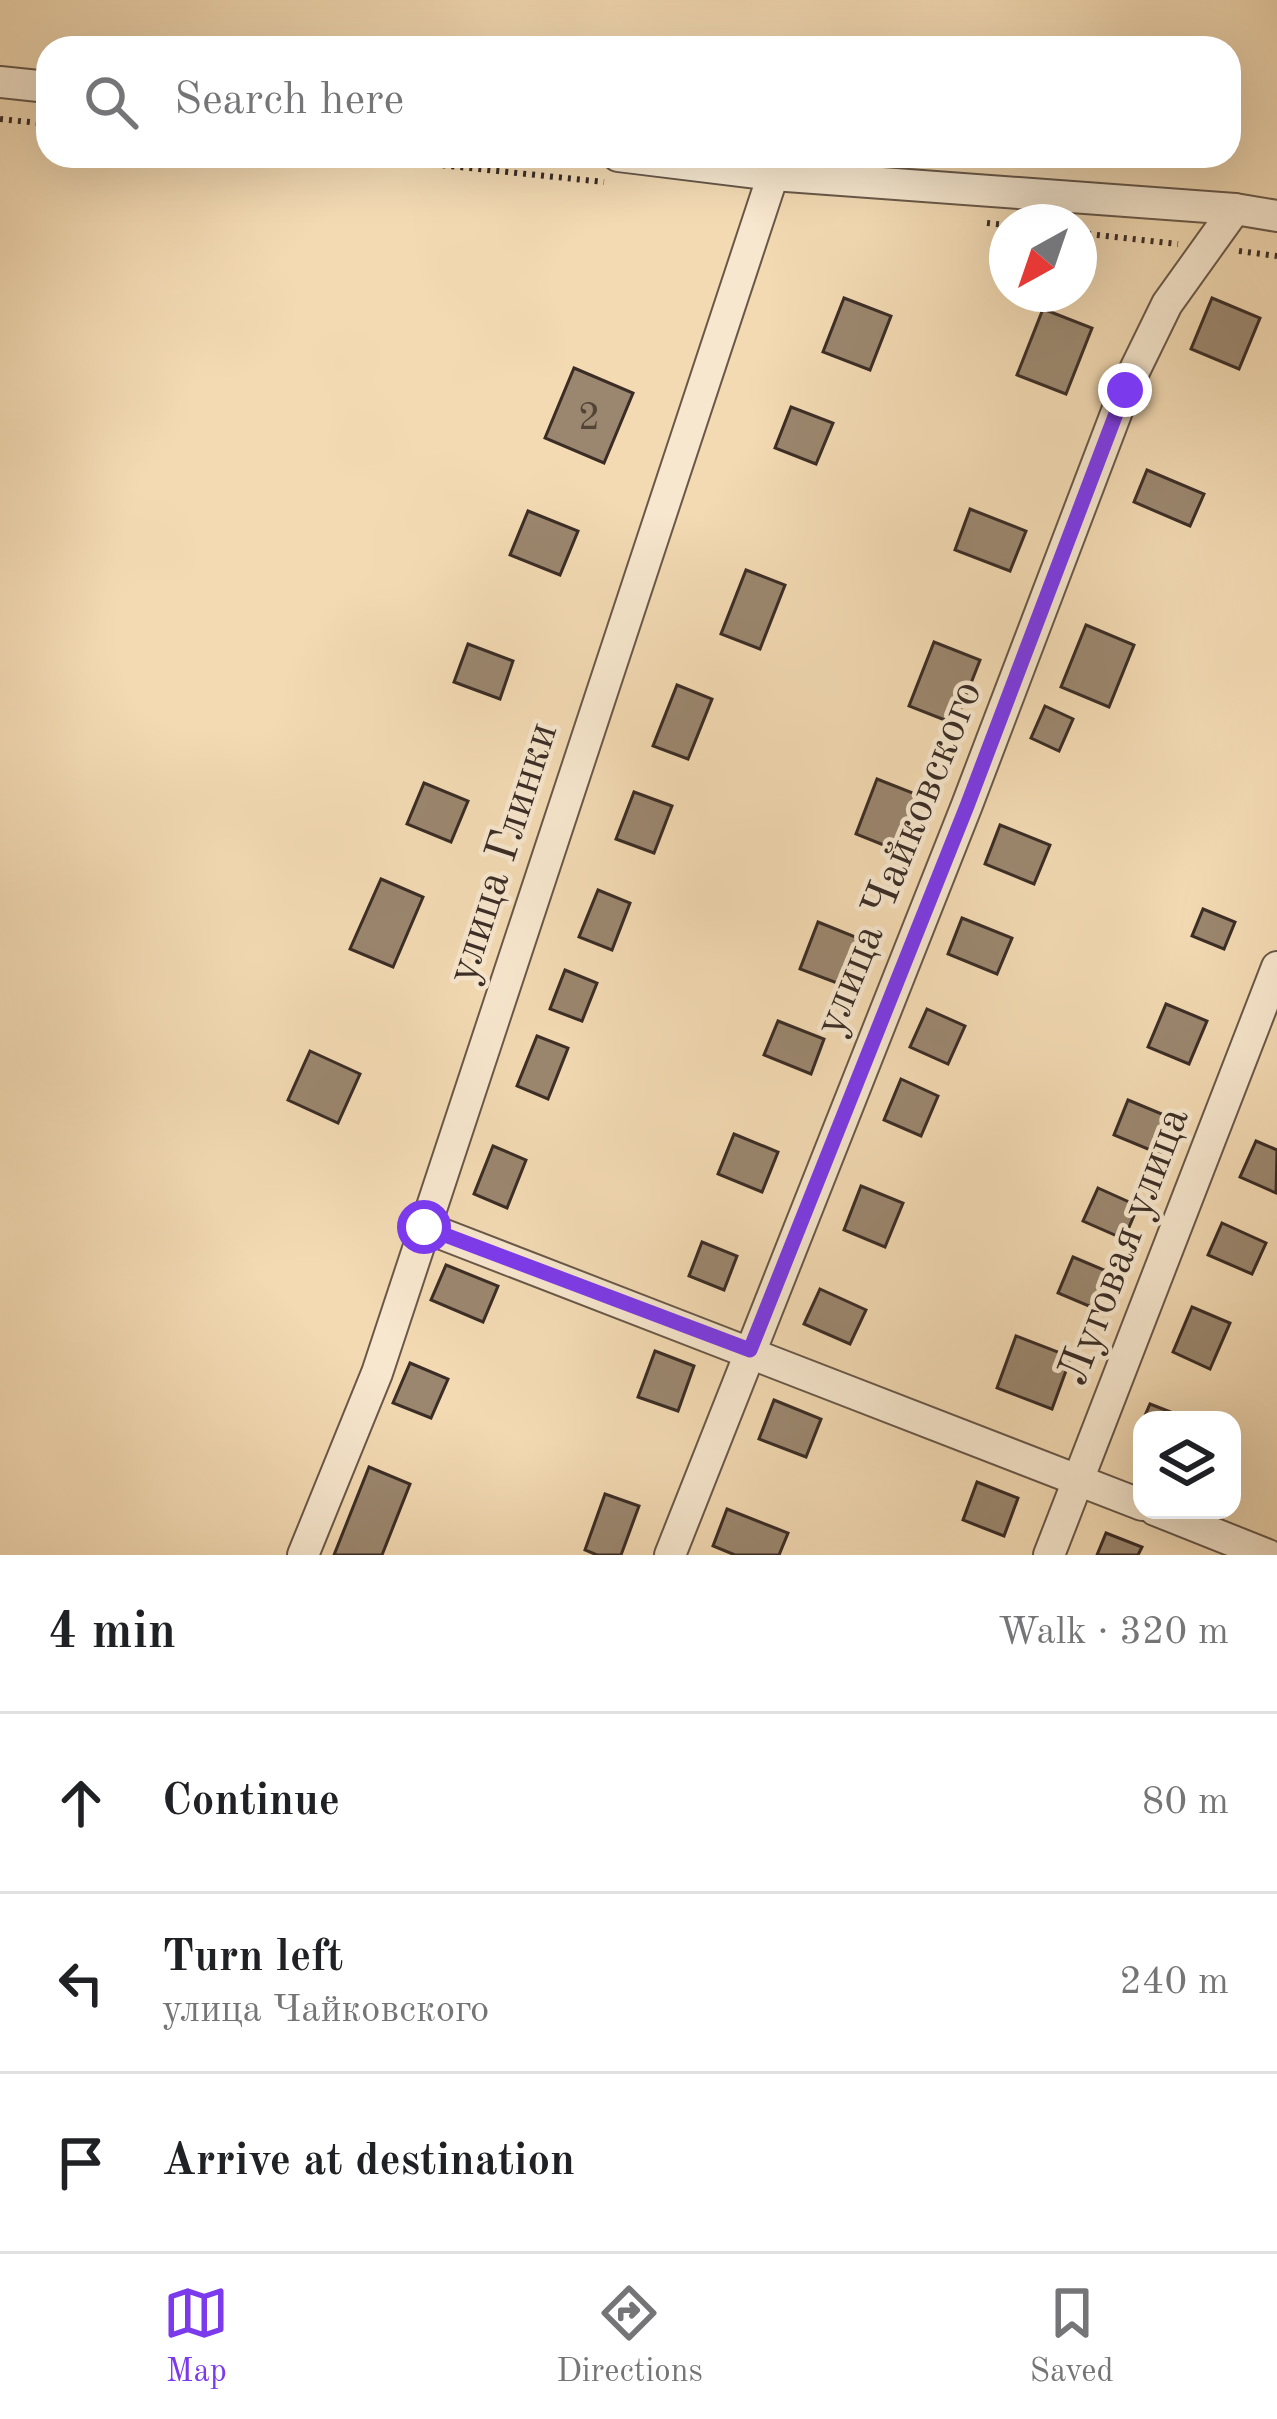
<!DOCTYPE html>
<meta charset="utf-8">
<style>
:root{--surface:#fff;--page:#f6f6f6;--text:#202124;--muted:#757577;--line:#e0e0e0;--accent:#7c3aed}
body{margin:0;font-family:"Old Standard TT",serif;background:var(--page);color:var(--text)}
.controls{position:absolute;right:36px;bottom:36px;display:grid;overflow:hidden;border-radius:24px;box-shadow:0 12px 48px #0002}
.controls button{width:108px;height:108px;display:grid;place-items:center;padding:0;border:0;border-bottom:3px solid var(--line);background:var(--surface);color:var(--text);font:60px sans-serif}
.compass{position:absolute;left:989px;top:204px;width:108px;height:108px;border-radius:50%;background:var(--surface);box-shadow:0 12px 48px #0002;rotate:220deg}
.stop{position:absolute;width:36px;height:36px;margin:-27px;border:9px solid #7c3aed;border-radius:50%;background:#fff}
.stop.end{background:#7c3aed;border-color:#fff;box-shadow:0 3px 12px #0008}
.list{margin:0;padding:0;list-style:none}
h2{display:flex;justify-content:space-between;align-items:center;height:156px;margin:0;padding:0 48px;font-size:51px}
h2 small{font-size:39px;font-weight:400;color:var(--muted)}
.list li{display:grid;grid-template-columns:78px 1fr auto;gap:36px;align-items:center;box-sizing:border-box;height:180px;padding:0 48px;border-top:3px solid var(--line)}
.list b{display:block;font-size:45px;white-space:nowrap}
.list p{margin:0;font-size:39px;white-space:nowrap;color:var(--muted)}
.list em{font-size:39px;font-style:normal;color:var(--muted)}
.icon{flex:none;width:66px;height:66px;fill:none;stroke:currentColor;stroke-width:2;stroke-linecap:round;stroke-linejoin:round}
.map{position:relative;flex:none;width:1277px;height:1555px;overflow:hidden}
.search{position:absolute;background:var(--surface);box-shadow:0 12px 48px #0002;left:36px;right:36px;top:36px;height:132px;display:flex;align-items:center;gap:30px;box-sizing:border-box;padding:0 42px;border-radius:36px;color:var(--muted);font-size:45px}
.sheet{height:696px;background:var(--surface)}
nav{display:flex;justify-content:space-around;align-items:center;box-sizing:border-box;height:168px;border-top:3px solid var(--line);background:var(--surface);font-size:33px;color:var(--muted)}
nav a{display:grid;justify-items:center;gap:6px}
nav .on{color:var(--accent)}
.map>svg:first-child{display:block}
.building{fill:#9b876f;stroke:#3b2d26;stroke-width:3}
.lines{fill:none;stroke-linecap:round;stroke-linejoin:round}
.minor-casing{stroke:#695849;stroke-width:34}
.path{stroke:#3b2d26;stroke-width:6;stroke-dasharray:3 6;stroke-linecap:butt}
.minor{stroke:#f7e7ce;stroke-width:30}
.route{stroke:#7c3aed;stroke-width:15}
.labels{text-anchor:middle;stroke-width:9;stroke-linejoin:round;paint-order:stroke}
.number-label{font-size:39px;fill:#534438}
.street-label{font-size:45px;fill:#3b2d26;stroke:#f7e7ce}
</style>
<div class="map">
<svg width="1277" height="1555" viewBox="0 0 1277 1555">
<rect width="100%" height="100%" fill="#f3dab3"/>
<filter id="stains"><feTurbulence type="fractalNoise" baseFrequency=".00167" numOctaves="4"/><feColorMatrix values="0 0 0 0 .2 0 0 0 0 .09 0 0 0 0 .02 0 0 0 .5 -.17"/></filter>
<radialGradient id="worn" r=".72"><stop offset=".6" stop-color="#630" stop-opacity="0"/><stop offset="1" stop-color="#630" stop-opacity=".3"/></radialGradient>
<!-- building -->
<g class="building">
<polygon points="844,298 891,316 870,370 823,352"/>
<polygon points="1212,298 1260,318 1239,369 1191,349"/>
<polygon points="1043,309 1092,328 1066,394 1017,375"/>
<polygon points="574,368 633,393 604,463 545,438"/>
<polygon points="791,407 833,423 816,464 775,448"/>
<polygon points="1147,470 1204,494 1190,526 1134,502"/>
<polygon points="970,509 1026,531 1010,571 955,550"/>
<polygon points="528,511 578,531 560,575 510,555"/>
<polygon points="746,570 785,585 760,649 721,634"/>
<polygon points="1086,625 1134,645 1109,707 1061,687"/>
<polygon points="934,642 980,660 955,724 909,706"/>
<polygon points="468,644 513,661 500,699 454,682"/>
<polygon points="677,685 712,699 688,759 653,746"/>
<polygon points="1045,706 1073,719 1059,751 1031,738"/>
<polygon points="877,779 918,795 896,850 856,834"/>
<polygon points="424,783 468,801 451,842 407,824"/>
<polygon points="634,792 672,806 654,853 616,839"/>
<polygon points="1000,825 1050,845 1034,884 985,864"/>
<polygon points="381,879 423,897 393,967 350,949"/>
<polygon points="598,890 630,903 612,950 579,937"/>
<polygon points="1203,909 1235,922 1224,949 1192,936"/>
<polygon points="962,918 1012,938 997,974 948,954"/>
<polygon points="818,922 863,940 845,986 800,969"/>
<polygon points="565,970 597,983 582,1021 550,1009"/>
<polygon points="1166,1004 1207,1021 1189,1064 1148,1047"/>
<polygon points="927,1009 965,1026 948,1064 910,1047"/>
<polygon points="778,1021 824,1039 811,1074 764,1055"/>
<polygon points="537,1036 568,1048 548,1099 517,1086"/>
<polygon points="310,1051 360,1074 338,1123 288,1100"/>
<polygon points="901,1079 938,1096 921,1136 884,1120"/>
<polygon points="1128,1100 1174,1119 1160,1154 1114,1135"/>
<polygon points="734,1134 778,1152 762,1192 718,1174"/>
<polygon points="1256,1141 1277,1150 1276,1193 1240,1177"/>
<polygon points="493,1146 526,1160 507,1208 474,1194"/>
<polygon points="861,1186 903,1203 885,1247 844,1230"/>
<polygon points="1098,1188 1138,1206 1124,1239 1083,1221"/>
<polygon points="1222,1223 1266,1243 1252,1274 1208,1255"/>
<polygon points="702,1242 737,1256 724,1290 689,1276"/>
<polygon points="1073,1257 1111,1273 1096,1309 1058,1293"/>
<polygon points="446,1265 498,1286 483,1322 431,1300"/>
<polygon points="820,1289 866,1310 850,1344 804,1324"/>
<polygon points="1192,1307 1230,1323 1210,1369 1173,1352"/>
<polygon points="1016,1336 1071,1357 1052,1409 997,1388"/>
<polygon points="655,1351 694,1366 678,1411 638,1397"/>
<polygon points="410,1363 448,1379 431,1418 393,1403"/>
<polygon points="774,1400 821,1419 806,1457 759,1439"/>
<polygon points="1150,1404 1191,1420 1143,1420"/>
<polygon points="369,1467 410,1484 382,1555 334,1555"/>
<polygon points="977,1482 1018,1498 1004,1536 963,1520"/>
<polygon points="605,1494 639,1506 621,1555 597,1555 585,1550"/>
<polygon points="727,1509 788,1533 779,1555 735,1555 713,1546"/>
<polygon points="1106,1533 1142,1547 1138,1555 1097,1555"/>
</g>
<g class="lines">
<defs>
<g id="minor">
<polyline points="0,82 48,87"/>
<polyline points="618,156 773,175 1235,209 1277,216"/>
<polyline points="424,1227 1142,1505"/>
<polyline points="1155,1510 1268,1555"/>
<polyline points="303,1555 377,1373 773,175"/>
<polyline points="670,1555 967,805 1125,390 1167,304 1235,209"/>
<polyline points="1049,1555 1277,967"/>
</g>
</defs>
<!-- minor casing -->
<use href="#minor" class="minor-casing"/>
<!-- path -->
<g class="path">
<polyline points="0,119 48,124"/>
<polyline points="353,156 604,182"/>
<polyline points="987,223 1007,225"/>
<polyline points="1079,233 1178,244"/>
<polyline points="1239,251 1277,256"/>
</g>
<!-- minor -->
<use href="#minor" class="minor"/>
</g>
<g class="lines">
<!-- route -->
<polyline class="route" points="424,1227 750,1350 967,806 1125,390"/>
</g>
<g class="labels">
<!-- number labels -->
<g class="number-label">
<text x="589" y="429">2</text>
</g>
<!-- street labels -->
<g class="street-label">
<text transform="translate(500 852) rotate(-72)" y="16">улица Глинки</text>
<text transform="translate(896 857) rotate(-68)" y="16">улица Чайковского</text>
<text transform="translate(1121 1245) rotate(-69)" y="16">Луговая улица</text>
</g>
</g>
<rect width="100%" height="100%" filter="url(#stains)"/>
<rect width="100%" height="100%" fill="url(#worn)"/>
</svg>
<div class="controls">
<button><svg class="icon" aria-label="layers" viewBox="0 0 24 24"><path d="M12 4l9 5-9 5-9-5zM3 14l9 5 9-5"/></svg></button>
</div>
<svg class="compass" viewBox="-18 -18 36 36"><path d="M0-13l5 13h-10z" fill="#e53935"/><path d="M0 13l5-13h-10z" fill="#757577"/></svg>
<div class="stop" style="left:424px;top:1227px"></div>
<div class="stop end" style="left:1125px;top:390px"></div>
<div class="search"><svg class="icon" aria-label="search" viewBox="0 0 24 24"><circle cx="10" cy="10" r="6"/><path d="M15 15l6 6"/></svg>Search here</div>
</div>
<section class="sheet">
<h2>4 min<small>Walk · 320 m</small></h2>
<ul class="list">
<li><svg class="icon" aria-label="ahead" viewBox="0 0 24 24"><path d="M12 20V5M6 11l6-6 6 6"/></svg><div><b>Continue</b></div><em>80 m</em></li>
<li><svg class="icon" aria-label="left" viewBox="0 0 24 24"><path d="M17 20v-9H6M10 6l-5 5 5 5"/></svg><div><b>Turn left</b><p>улица Чайковского</p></div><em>240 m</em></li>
<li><svg class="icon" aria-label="arrive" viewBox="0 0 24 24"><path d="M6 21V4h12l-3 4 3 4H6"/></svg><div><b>Arrive at destination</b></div></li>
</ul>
</section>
<nav>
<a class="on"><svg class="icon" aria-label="map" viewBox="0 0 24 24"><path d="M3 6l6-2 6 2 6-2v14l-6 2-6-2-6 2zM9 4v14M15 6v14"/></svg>Map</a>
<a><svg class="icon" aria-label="directions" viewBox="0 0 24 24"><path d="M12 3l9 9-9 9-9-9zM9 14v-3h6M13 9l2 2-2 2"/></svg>Directions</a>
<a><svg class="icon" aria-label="saved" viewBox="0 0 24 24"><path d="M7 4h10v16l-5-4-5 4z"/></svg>Saved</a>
</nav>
